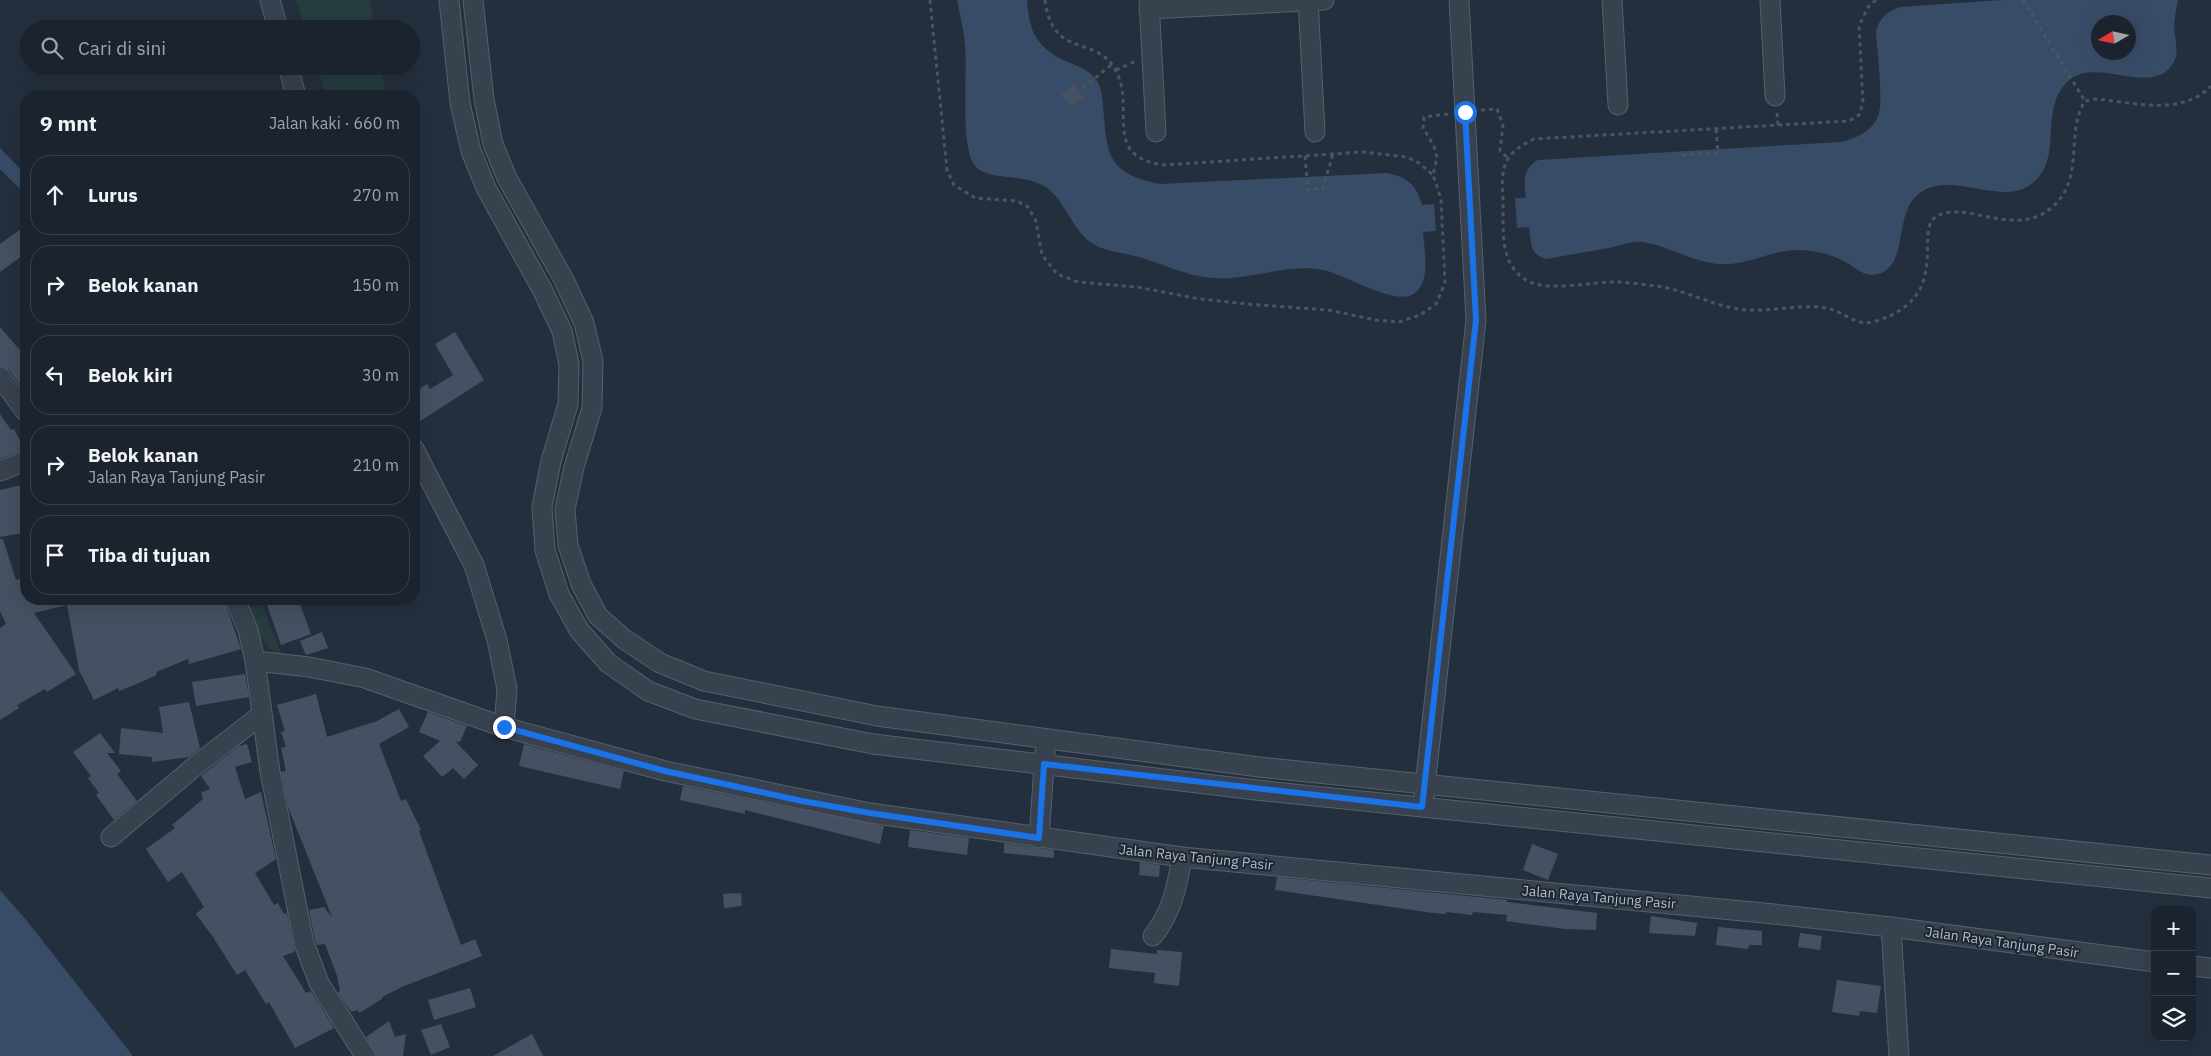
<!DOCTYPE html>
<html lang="id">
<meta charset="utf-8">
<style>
:root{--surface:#1b232e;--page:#282f3a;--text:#f1f3f6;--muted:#a0a4aa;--line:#39404a}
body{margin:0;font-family:"IBM Plex Sans",sans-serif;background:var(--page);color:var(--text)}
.controls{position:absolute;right:15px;bottom:15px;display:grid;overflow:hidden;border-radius:10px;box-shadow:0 5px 20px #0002}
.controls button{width:45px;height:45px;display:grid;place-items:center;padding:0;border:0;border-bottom:1px solid var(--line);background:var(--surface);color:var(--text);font:25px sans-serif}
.compass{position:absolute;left:2091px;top:15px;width:45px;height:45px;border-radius:50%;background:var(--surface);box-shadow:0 5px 20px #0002;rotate:261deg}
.stop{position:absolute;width:15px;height:15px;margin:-11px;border:4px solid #1a73e8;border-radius:50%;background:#fff}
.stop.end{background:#1a73e8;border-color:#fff;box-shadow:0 1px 5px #0008}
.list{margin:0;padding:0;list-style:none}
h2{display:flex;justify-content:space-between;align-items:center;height:65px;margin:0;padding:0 20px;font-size:21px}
h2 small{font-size:16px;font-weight:400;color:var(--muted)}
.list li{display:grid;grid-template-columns:32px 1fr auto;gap:15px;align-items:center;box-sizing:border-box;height:80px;margin:0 10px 10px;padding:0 10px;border:1px solid var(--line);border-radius:20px}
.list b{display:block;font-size:19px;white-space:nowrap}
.list p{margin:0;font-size:16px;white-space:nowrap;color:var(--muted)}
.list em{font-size:16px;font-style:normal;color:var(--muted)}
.icon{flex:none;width:28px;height:28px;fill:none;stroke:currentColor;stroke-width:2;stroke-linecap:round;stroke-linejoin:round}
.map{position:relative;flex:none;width:2211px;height:1056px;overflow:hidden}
.search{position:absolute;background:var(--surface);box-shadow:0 5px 20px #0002;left:20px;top:20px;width:400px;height:55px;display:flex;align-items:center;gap:12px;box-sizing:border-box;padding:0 18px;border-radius:28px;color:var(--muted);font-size:19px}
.panel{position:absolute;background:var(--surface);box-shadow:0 5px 20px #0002;left:20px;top:90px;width:400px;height:515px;border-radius:20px}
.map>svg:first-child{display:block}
.green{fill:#263c3f}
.water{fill:#394c67;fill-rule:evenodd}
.building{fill:#455162}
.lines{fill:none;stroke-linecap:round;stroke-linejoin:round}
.minor-casing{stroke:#565f6c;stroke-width:21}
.path{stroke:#44595c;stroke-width:3;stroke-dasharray:4 4;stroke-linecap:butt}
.minor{stroke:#38414e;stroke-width:19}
.route{stroke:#1a73e8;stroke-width:6}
.labels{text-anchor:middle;stroke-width:4;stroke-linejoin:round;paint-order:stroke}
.street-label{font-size:14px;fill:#b4bcc9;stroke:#1d2633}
</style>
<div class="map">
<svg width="2211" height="1056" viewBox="0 0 2211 1056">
<rect width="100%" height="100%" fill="#242f3e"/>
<!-- green -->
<g class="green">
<polygon points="296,0 370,0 375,29 305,29"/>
<polygon points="317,66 381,66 386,96 327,96"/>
<polygon points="414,264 422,317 414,307"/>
<polygon points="262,604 281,653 309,667 285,665 257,634 247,609"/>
</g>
<!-- water -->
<g class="water">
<path d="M957,0H1027C1029,32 1037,49 1068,62C1077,66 1087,69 1094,77C1101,85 1102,95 1103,105C1107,154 1106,173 1160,184L1387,173C1407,177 1416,184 1422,205L1434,204L1436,231L1423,232C1424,249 1431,281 1415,293C1397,308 1345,274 1323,270C1291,264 1261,276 1230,278C1191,280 1173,267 1139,257C1125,253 1108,252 1095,245C1072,232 1068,204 1047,188C1026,173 989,181 976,167C959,148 968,72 965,45C964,30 960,15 957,0Z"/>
<path d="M2003,0H2178C2176,8 2175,17 2174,25C2174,36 2179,49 2175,59C2157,102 2095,53 2067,82C2040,109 2061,152 2038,178C2011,209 1966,177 1932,187C1887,200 1914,264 1878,274C1875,275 1869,275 1866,274C1859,272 1853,266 1847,263C1837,257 1823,252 1811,251C1778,246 1759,262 1728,264C1697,266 1672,246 1642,242C1632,241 1619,246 1609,248C1588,252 1567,255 1546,259C1529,254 1531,242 1529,227L1517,228L1515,198H1526C1524,182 1522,169 1538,160L1841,142C1856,138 1872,132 1878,116C1884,103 1877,48 1876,31C1880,17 1887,12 1900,7ZM2128,22V52H2098V22Z"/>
<polygon points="0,148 26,175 26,195 0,169"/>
<polygon points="0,890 27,921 133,1056 0,1056"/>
</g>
<!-- building -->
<g class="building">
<polygon points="1074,84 1084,98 1071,107 1061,94"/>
<polygon points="21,229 26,237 26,253 0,272 0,244"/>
<polygon points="0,327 19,349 26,340 26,393 9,370 0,366"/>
<polygon points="455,332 484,380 414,425 414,392 427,384 430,389 453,375 435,344"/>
<polygon points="0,414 11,430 14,429 25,450 0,459"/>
<polygon points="26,484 26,523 21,524 23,533 0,537 0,490"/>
<polygon points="0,539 3,539 16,580 26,576 26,599 224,599 241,649 189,664 188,659 156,672 157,675 134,685 119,691 118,688 94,700 79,670 67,605 34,613 76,674 47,692 45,689 17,705 19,708 0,720 0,628 6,624 0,611"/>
<polygon points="265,599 298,599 311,634 281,645"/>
<polygon points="322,632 328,648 306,655 300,641"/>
<polygon points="245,674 249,697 196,706 192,682"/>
<polygon points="316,694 327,737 377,721 399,709 409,727 379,744 401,801 406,799 421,830 419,831 461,945 475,939 482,956 404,986 382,997 382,999 359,1013 358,1010 351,1012 338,993 340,991 337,976 325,944 317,945 315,940 309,910 324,907 332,917 288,807 281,772 286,771 281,748 286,747 281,732 285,731 277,705"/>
<polygon points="189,702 200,748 189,757 152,762 152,757 119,754 121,728 163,733 159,707"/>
<polygon points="428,712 467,726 460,742 455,741 478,765 464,779 453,768 442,777 423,756 440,741 419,732"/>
<polygon points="100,733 115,753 107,753 121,771 117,774 137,801 114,820 96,795 99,793 88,778 91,776 73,752"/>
<polygon points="247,744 252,762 235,767 245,799 261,792 276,859 255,873 274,905 278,903 284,914 287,913 295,952 283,956 306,993 311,991 334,1028 295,1048 269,1002 266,1004 245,970 237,975 213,937 196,914 204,907 182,872 168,882 146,849 175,828 172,825 203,799 201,793 210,789 201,776 239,746"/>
<polygon points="524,744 624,771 620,789 519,766"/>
<polygon points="683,786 884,826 880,844 745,810 745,814 680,800"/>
<polygon points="910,830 969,838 967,855 908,847"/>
<polygon points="1004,843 1054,850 1054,858 1004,853"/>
<polygon points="1532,844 1558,854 1548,880 1523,870"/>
<polygon points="1140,862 1160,865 1159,877 1139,875"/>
<polygon points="1277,877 1507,900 1507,902 1597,913 1596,930 1565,929 1506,921 1507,915 1473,912 1472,915 1446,912 1446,914 1433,913 1275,890"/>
<polygon points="741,893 742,906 724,908 723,894"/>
<polygon points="1651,916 1697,923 1695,936 1649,933"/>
<polygon points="1718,927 1762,931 1762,945 1749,945 1748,949 1716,945"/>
<polygon points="1800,933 1822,936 1820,950 1798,947"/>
<polygon points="1111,949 1157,954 1157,950 1182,952 1179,986 1154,983 1155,973 1109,968"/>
<polygon points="1837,980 1881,986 1877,1013 1860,1011 1859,1016 1832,1012"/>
<polygon points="470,988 476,1007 434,1020 428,1000"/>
<polygon points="389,1021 395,1037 406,1034 403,1056 376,1056 366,1037"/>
<polygon points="441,1024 450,1047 431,1055 421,1030"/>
<polygon points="532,1034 543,1056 493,1056"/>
</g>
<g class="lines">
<defs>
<g id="minor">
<polyline points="270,0 278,29"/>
<polyline points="449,0 460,103 471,151 486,188 543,291 562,331 569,364 568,404 551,461 542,507 545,550 559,594 579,630 608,663 648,691 695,709 873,744 1256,790 2211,888"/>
<polyline points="473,0 484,99 493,144 507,178 564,280 584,323 593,361 592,408 574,467 565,509 568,545 581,584 598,616 624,639 660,663 704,681 877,716 1259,767 2211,865"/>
<polyline points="1149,0 1156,132"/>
<polyline points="1308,0 1315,132"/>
<polyline points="1612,0 1618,105"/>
<polyline points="1770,0 1775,96"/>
<polyline points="1149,9 1324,0"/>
<polyline points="288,66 296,96"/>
<polyline points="0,377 26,412"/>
<polyline points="414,449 474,565 497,640 507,689 504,727"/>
<polyline points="0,471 26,461"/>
<polyline points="235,599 248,630 255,661 270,772 304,943 319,983 365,1056"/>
<polyline points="255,661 309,667 365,678 504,727 665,771 870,813 1182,857 1774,914 1891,927 2155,962"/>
<polyline points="1424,796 1476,320 1459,0"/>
<polyline points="111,837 199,763 261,715"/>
<polyline points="1039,838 1045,752"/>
<polyline points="1891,927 1899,1056"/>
<path d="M1153,936C1172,912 1177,887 1182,857"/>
<polyline points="2192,966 2211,968"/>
</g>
</defs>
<!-- minor casing -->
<use href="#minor" class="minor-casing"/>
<!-- path -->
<g class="path">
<polyline points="930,0 947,170 954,185 975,198 1017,201 1028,207 1036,221 1042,255 1057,274 1078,282 1137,287 1200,299 1247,304 1328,310 1376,320 1399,322 1420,315 1436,304 1445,283 1441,199 1433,175 1437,158 1434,146 1423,128 1424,117 1449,114"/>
<path d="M1045,0C1053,61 1096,33 1116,71C1136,108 1101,156 1163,165L1363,152L1407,157L1419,163L1433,175"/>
<path d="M1876,0L1868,7L1859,26L1863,103L1859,115L1849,121L1534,139C1503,154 1501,166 1503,199C1504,229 1498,262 1526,280C1545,293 1595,281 1619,282C1633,283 1649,285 1663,287C1693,293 1719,309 1750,310C1776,311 1800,304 1826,308C1845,311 1855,328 1876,321C1955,297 1912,229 1937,216C1966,200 2013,238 2050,209C2087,179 2064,134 2085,101L2095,99C2133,102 2181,117 2211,86"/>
<polyline points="2023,0 2085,101"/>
<polyline points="1116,70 1136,61"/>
<polyline points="1083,88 1111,65"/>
<polyline points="1481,110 1497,109 1503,125 1500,151 1507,157"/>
<polyline points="1777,113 1778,125"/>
<polyline points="1682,155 1718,153 1716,129"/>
<polyline points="1305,156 1308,190 1323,188 1333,154"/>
</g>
<!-- minor -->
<use href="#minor" class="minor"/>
</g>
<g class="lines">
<!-- route -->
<polyline class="route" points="504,727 665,771 802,801 870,813 1039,838 1044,764 1422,807 1476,320 1465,112"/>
</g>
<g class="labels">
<!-- street labels -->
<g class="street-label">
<text transform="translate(1196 857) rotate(6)" y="5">Jalan Raya Tanjung Pasir</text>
<text transform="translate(1599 897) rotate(5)" y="5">Jalan Raya Tanjung Pasir</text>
<text transform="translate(2002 942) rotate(8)" y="5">Jalan Raya Tanjung Pasir</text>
</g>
</g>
</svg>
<div class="controls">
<button>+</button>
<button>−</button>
<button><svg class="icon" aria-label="layers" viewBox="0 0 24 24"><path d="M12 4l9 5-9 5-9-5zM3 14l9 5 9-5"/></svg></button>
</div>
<svg class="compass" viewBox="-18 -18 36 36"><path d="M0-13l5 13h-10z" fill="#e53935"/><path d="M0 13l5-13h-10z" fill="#a0a4aa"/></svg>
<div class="stop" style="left:1465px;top:112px"></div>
<div class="stop end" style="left:504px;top:727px"></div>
<div class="search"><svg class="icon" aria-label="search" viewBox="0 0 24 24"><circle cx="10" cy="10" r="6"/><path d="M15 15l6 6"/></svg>Cari di sini</div>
<section class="panel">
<h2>9 mnt<small>Jalan kaki · 660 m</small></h2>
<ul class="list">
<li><svg class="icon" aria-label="ahead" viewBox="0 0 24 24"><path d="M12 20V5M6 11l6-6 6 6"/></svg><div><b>Lurus</b></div><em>270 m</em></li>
<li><svg class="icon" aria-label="right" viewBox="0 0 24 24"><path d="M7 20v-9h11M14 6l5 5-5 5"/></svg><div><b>Belok kanan</b></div><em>150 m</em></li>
<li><svg class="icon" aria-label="left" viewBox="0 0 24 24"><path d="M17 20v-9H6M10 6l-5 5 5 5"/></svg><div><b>Belok kiri</b></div><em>30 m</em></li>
<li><svg class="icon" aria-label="right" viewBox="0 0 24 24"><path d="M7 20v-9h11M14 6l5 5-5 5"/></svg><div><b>Belok kanan</b><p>Jalan Raya Tanjung Pasir</p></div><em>210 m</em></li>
<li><svg class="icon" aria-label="arrive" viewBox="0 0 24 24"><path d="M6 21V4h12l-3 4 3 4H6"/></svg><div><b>Tiba di tujuan</b></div></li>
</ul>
</section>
</div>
